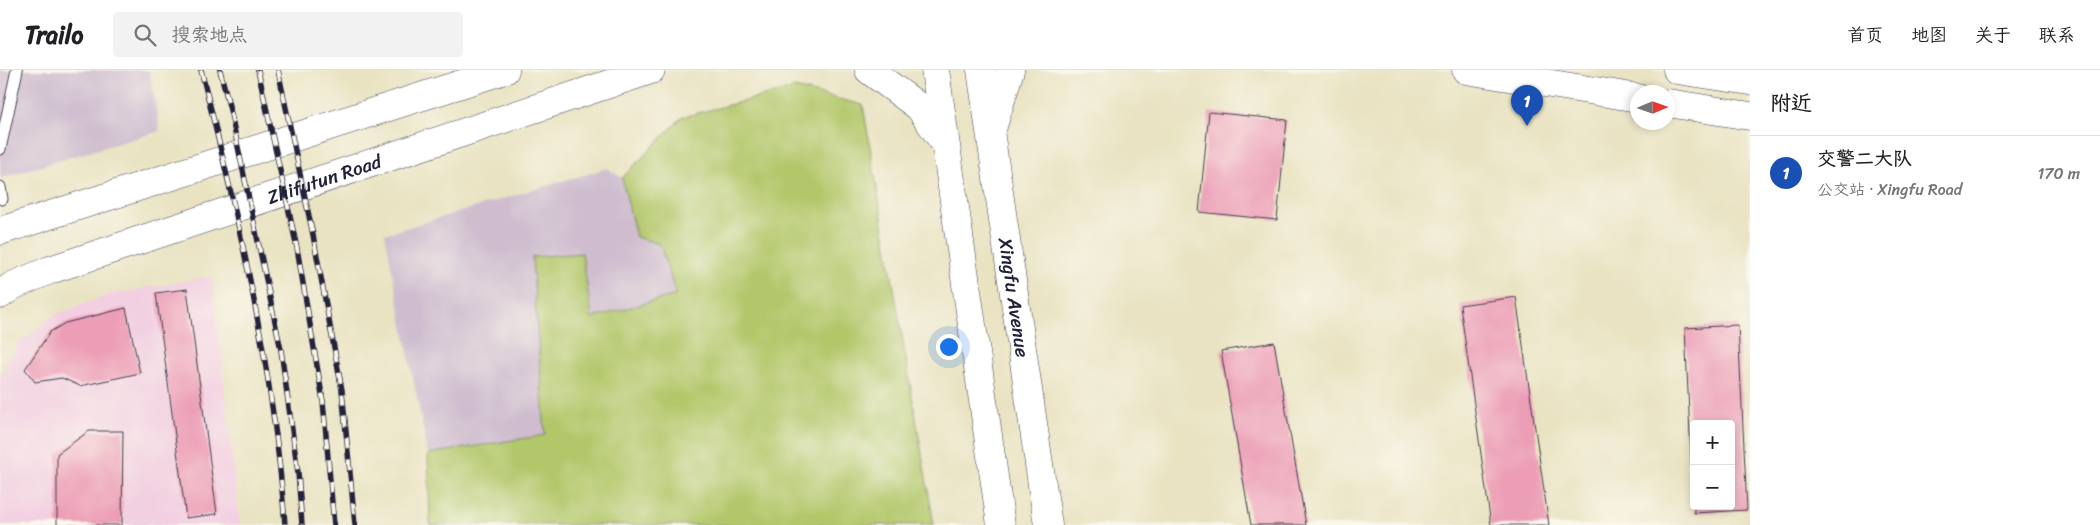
<!DOCTYPE html>
<html lang="zh">
<meta charset="utf-8">
<style>
:root{--surface:#fff;--page:#f2f2f2;--text:#202124;--muted:#757577;--line:#e0e0e0;--accent:#d1495b}
body{margin:0;font-family:Sriracha,"LXGW WenKai TC",sans-serif;background:var(--page);color:var(--text)}
.controls{position:absolute;right:15px;bottom:15px;display:grid;overflow:hidden;border-radius:5px;box-shadow:0 2px 8px #0003}
.controls button{width:45px;height:45px;display:grid;place-items:center;padding:0;border:0;border-bottom:1px solid var(--line);background:var(--surface);color:var(--text);font:25px sans-serif}
.compass{position:absolute;left:1630px;top:15px;width:45px;height:45px;border-radius:50%;background:var(--surface);box-shadow:0 2px 8px #0003;rotate:88deg}
.you{position:absolute;left:948px;top:276px;width:18px;height:18px;margin:-12px;border:4px solid #fff;border-radius:50%;background:#1a73e8;box-shadow:0 0 0 8px #1a73e833}
.badge{display:grid;place-items:center;width:32px;height:32px;border-radius:50%;background:var(--accent);color:#fff;font-size:16px;font-weight:700}
.pin{position:absolute;translate:-50% -41px;filter:drop-shadow(0 1px 2px #0008)}
.pin::after{content:'';position:absolute;top:26px;width:18px;height:15px;background:inherit;clip-path:polygon(0 0,100% 0,50% 100%)}
.list{margin:0;padding:0;list-style:none}
h2{display:flex;justify-content:space-between;align-items:center;height:65px;margin:0;padding:0 20px;font-size:21px}
h2 small{font-size:16px;font-weight:400;color:var(--muted)}
.list li{display:grid;grid-template-columns:32px 1fr auto;gap:15px;align-items:center;box-sizing:border-box;height:75px;padding:0 20px;border-top:1px solid var(--line)}
.list b{display:block;font-size:19px;white-space:nowrap}
.list p{margin:0;font-size:16px;white-space:nowrap;color:var(--muted)}
.list em{font-size:16px;font-style:normal;color:var(--muted)}
.icon{flex:none;width:28px;height:28px;fill:none;stroke:currentColor;stroke-width:2;stroke-linecap:round;stroke-linejoin:round}
.map{position:relative;flex:none;width:1750px;height:455px;overflow:hidden}
header{display:flex;align-items:center;gap:30px;box-sizing:border-box;height:70px;padding:0 25px;background:var(--surface);border-bottom:1px solid var(--line)}
header strong{font-size:24px}
nav{display:flex;gap:28px;margin-inline-start:auto;font-size:18px}
.search{width:350px;height:45px;background:var(--page);display:flex;align-items:center;gap:12px;box-sizing:border-box;padding:0 18px;border-radius:5px;color:var(--muted);font-size:19px}
main{display:flex}
aside{flex:1;background:var(--surface)}
.map>svg:first-child{display:block}
.built{fill:#f2cfe1}
.industrial{fill:#cfbdcf}
.green{fill:#b2c76b;stroke:#6a7453}
.building{fill:#ec9eb6}
.lines{fill:none;stroke-linecap:round;stroke-linejoin:round}
.lane-casing{stroke:#403f4f;stroke-width:13}
.secondary-casing{stroke:#403f4f;stroke-width:29}
.lane{stroke:#fff;stroke-width:11}
.secondary{stroke:#fff;stroke-width:28}
.rail-casing{stroke:#22223b;stroke-width:5.5}
.rail{stroke:#fbf7ec;stroke-width:4;stroke-dasharray:11;stroke-linecap:butt}
.labels{text-anchor:middle;stroke-width:4;stroke-linejoin:round;paint-order:stroke}
.street-label{font-size:19px;fill:#22223b;stroke:#fbf7ec}
</style>
<header>
<strong>Trailo</strong>
<div class="search"><svg class="icon" aria-label="search" viewBox="0 0 24 24"><circle cx="10" cy="10" r="6"/><path d="M15 15l6 6"/></svg>搜索地点</div>
<nav><a>首页</a><a>地图</a><a>关于</a><a>联系</a></nav>
</header>
<main>
<div class="map">
<svg width="1750" height="455" viewBox="0 0 1750 455">
<rect width="100%" height="100%" fill="#fbf7ec"/>
<filter id="ink" filterUnits="userSpaceOnUse"><feTurbulence type="fractalNoise" baseFrequency=".02" numOctaves="2"/><feDisplacementMap in="SourceGraphic" scale="10" xChannelSelector="R" yChannelSelector="G"/><feConvolveMatrix kernelMatrix="1 2 1 2 8 2 1 2 1" color-interpolation-filters="sRGB"/></filter>
<filter id="wash" filterUnits="userSpaceOnUse"><feTurbulence type="fractalNoise" baseFrequency=".0096" numOctaves="4" result="noise"/><feDisplacementMap in="SourceGraphic" scale="20" xChannelSelector="R" yChannelSelector="G"/><feGaussianBlur stdDeviation="1.12" result="paint"/><feColorMatrix in="noise" values="0 0 0 0 0 0 0 0 0 0 0 0 0 0 0 0 0 1.4 0 .05"/><feComposite in="paint" operator="in"/></filter>
<g filter="url(#wash)">
<rect width="100%" height="100%" fill="#e9e3c2"/>
<!-- built -->
<polygon class="built" points="212,206 240,455 0,455 0,307 19,273 54,245 111,224"/>
<!-- industrial -->
<g class="industrial">
<polygon points="0,0 149,0 160,61 0,108"/>
<polygon points="607,98 622,108 636,167 660,174 676,225 592,248 582,183 532,188 545,365 428,384 385,164"/>
</g>
<!-- green -->
<polygon class="green" points="795,18 863,35 934,455 430,455 428,384 545,365 532,187 582,183 592,248 676,225 660,174 636,167 622,108 682,47"/>
<g id="blocks">
<!-- building -->
<g class="building">
<polygon points="1209,42 1287,50 1277,150 1199,142"/>
<polygon points="187,219 217,444 186,448 156,223"/>
<polygon points="1516,227 1549,455 1491,455 1460,235"/>
<polygon points="126,238 140,303 80,316 62,308 35,312 25,299 50,262 65,253"/>
<polygon points="1738,255 1747,440 1694,443 1694,436 1731,436 1731,354 1694,354 1694,408 1692,408 1685,258"/>
<polygon points="1274,272 1306,455 1251,455 1221,281"/>
<polygon points="89,361 123,361 122,455 57,455 57,384"/>
</g>
</g>
</g>
<g filter="url(#ink)">
<use href="#blocks" fill-opacity="0" stroke="#403f4f" stroke-width="1"/>
<g class="lines">
<defs>
<g id="lane">
<polyline points="0,79 17,0"/>
<polyline points="0,117 2,129"/>
</g>
<g id="secondary">
<polyline points="869,0 919,37 943,71"/>
<polyline points="935,0 1001,455"/>
<path id="s1" d="M981,0L1048,455"/>
<polyline points="1466,0 1638,28"/>
<polyline points="1677,0 1750,11"/>
<polyline points="1668,33 1750,46"/>
<polyline points="993,56 1010,0"/>
<polyline points="0,161 505,0"/>
<path id="s2" d="M0,225L12,216L50,200L651,0"/>
</g>
</defs>
<!-- lane casing -->
<use href="#lane" class="lane-casing"/>
<!-- secondary casing -->
<use href="#secondary" class="secondary-casing"/>
<!-- lane -->
<use href="#lane" class="lane"/>
<!-- secondary -->
<use href="#secondary" class="secondary"/>
<defs>
<g id="rail">
<path d="M201,0C239,149 274,302 285,455"/>
<polyline points="220,0 231,44 281,280 298,403 302,455"/>
<polyline points="258,0 297,178 323,331 334,455"/>
<polyline points="278,0 313,165 342,320 355,455"/>
</g>
</defs>
<!-- rail casing -->
<use href="#rail" class="rail-casing"/>
<!-- rail -->
<use href="#rail" class="rail"/>
</g>
</g>
<g class="labels">
<!-- street labels -->
<g class="street-label">
<text dy="7" stroke="none"><textPath href="#s2" startOffset="345">Zhifutun Road</textPath></text>
<text dy="7" stroke="none"><textPath href="#s1" startOffset="230">Xingfu Avenue</textPath></text>
</g>
</g>
</svg>
<div class="controls">
<button>+</button>
<button>−</button>
</div>
<svg class="compass" viewBox="-18 -18 36 36"><path d="M0-13l5 13h-10z" fill="#e53935"/><path d="M0 13l5-13h-10z" fill="#757577"/></svg>
<div class="you"></div>
<div class="pin badge" style="left:1527px;top:56px;background:#1a4fb4">1</div>
</div>
<aside>
<h2>附近<small></small></h2>
<ul class="list">
<li><span class="badge" style="background:#1a4fb4">1</span><div><b>交警二大队</b><p>公交站 · Xingfu Road</p></div><em>170 m</em></li>
</ul>
</aside>
</main>
